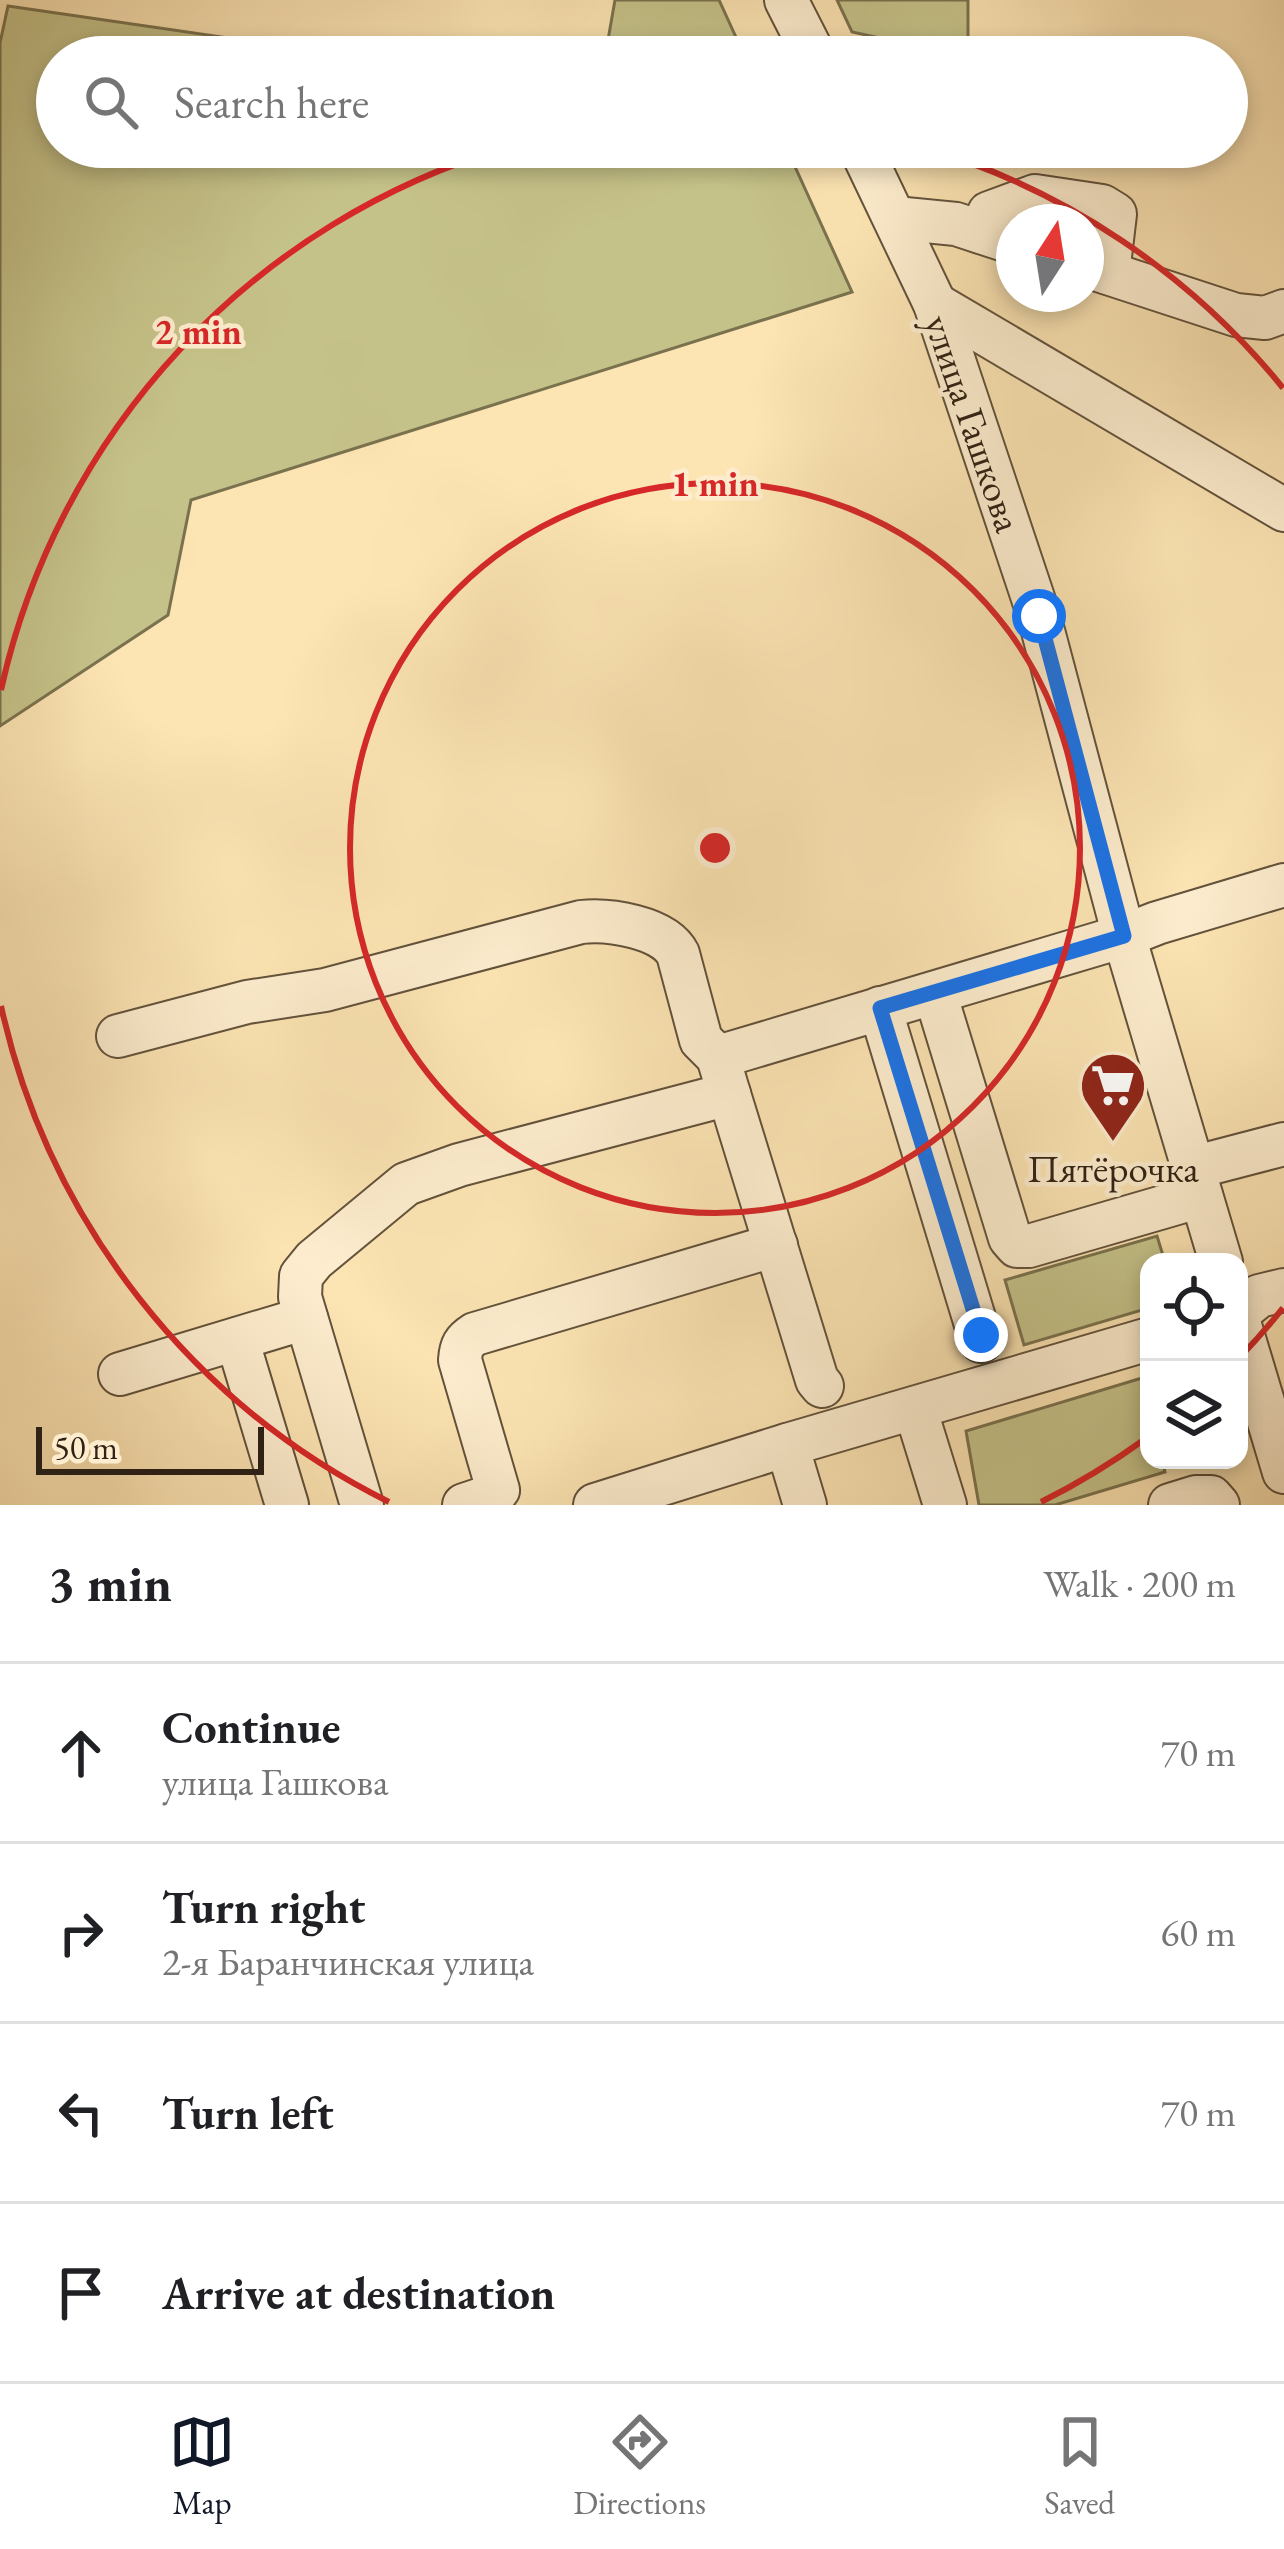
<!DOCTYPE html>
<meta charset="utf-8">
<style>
:root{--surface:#fff;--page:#f2f2f2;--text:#202124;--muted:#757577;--line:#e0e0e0;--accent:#111827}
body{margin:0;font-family:"EB Garamond",serif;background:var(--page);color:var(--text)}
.controls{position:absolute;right:36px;bottom:36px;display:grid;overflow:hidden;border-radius:24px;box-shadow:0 6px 18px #0003}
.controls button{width:108px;height:108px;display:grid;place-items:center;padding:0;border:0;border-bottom:3px solid var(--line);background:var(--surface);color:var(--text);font:60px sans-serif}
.compass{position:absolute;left:996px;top:204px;width:108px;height:108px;border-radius:50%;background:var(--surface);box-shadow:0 6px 18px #0003;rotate:12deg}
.scale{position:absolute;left:36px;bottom:30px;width:228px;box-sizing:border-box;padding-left:12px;border:6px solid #302214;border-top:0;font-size:33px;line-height:42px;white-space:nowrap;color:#302214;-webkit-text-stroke:9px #fdedce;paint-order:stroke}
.stop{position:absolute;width:36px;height:36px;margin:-27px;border:9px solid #1a73e8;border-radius:50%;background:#fff}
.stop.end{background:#1a73e8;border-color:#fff;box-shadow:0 3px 12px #0008}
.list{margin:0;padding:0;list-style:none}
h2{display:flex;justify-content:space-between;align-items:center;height:156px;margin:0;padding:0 48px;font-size:51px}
h2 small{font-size:39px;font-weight:400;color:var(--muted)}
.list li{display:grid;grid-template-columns:78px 1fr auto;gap:36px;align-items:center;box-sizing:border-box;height:180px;padding:0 48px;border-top:3px solid var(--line)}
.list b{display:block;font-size:45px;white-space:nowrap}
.list p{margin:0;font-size:39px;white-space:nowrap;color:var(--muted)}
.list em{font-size:39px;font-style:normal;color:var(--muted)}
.icon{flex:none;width:66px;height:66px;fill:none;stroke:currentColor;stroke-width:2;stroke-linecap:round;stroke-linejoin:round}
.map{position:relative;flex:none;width:1284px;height:1505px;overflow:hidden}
.search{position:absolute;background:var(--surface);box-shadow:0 6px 18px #0003;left:36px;right:36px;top:36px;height:132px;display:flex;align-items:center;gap:30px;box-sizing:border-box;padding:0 42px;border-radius:66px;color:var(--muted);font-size:45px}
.sheet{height:876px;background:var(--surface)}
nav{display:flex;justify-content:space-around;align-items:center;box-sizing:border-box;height:168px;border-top:3px solid var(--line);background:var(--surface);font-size:33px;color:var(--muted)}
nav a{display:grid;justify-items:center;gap:6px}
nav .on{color:var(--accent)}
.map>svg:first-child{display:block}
.green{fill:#c5c289;stroke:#7a724e;stroke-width:3}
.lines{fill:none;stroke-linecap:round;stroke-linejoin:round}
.minor-casing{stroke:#63523c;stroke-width:46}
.minor{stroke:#fdedce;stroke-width:42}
.route{stroke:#1a73e8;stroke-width:15}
.ring{fill:none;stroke:#d62828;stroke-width:6}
.labels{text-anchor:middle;stroke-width:9;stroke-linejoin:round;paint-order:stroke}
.street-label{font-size:39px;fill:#302214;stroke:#fdedce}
.poi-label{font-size:39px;fill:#302214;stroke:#fdedce}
.centre{fill:#d62828;stroke:#fdedce;stroke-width:6}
.ring-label{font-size:36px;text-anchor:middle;font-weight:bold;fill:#d62828;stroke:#fdedce;stroke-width:9;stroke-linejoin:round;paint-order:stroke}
</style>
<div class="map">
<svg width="1284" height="1505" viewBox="0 0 1284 1505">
<rect width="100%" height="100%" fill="#fce4b3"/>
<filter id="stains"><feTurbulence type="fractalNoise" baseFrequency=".00167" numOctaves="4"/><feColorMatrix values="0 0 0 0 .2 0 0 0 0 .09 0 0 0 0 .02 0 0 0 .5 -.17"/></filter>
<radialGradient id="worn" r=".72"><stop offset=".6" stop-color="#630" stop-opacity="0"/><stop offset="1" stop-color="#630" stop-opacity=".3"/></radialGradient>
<!-- green -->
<g class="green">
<polygon points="615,0 719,0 745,57 605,57"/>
<polygon points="837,0 968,0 968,57 852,32"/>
<polygon points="8,6 359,57 57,57 57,147 786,147 852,292 191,500 168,615 0,726 0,43"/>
<polygon points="1157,1236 1165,1262 1149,1262 1149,1308 1024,1345 1005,1280"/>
<polygon points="1142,1378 1149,1418 1149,1460 1162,1460 1165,1472 1055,1505 979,1505 966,1431"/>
</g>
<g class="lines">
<defs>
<g id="minor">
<polyline points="786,0 815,57"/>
<polyline points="860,147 935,304 1039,616 1124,936 1221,1262"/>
<polyline points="895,218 956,224 1014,243"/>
<polyline points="981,232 989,213 1035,196 1102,206 1115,214 1108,273"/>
<polyline points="1086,266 1236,315 1265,318 1284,311"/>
<polyline points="935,304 1284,510"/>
<polyline points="935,993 1010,1238 1017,1246 1029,1246 1201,1196"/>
<polyline points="880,1008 981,1341"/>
<path d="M118,1036L247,1002L325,990L581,922C609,919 664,927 678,954L701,1040L718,1057"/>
<polyline points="729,1094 817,1380 822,1386"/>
<polyline points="1192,1168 1284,1144"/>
<polyline points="1239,1312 1259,1296 1284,1290"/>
<polyline points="1239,1322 1284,1472"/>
<polyline points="237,1339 287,1505"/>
<polyline points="120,1374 306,1318"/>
<polyline points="915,1408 945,1505"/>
<polyline points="362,1505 300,1297 301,1276 314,1260 406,1184 459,1165 729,1094 718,1057 1124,936 1157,923 1284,885"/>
<path d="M464,1505L494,1495L498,1490L460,1360C461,1346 464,1341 475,1334L776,1245"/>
<polyline points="595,1505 787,1445"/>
<polyline points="805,1505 787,1445 1149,1339"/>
<polyline points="1170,1505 1196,1497 1211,1497 1218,1505"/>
</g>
</defs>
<!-- minor casing -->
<use href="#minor" class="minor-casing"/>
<!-- minor -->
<use href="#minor" class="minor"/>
</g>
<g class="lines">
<!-- route -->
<polyline class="route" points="981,1335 880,1008 1124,936 1039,616"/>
</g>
<!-- distance rings -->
<g class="ring">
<circle cx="715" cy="848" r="365"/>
<path d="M1283 1308A731 731 0 0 1 1241 1356M1145 1439A731 731 0 0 1 1041 1502M389 1502A731 731 0 0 1 1 1006M1 690A731 731 0 0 1 507 147M923 147A731 731 0 0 1 1283 388"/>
</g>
<!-- icons -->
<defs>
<symbol id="supermarket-pin" viewBox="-11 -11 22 30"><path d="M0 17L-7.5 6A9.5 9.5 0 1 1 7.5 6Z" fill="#8f2418" stroke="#fdedce"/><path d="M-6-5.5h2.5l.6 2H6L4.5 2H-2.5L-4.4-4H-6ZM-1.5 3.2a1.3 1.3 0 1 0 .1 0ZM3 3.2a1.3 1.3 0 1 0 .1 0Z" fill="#fff"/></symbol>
</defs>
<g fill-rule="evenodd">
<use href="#supermarket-pin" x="1075" y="1047" width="76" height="104"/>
</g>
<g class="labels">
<!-- street labels -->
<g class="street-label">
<text transform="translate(974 423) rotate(71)" y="14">улица Гашкова</text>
</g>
<!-- poi labels -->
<g class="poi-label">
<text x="1113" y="1182">Пятёрочка</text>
</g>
</g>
<circle cx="715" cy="848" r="18" class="centre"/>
<g class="ring-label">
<text x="198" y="344">2 min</text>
<text x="715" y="496">1 min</text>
</g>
<rect width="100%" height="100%" filter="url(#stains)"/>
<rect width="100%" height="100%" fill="url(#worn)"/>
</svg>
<div class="controls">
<button><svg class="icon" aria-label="locate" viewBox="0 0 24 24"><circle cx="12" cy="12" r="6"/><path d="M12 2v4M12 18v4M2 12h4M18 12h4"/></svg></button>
<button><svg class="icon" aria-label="layers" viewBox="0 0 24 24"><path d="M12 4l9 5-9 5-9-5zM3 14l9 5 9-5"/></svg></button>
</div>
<svg class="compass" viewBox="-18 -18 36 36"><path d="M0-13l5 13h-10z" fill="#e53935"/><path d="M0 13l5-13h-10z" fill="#757577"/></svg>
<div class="scale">50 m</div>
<div class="stop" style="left:1039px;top:616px"></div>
<div class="stop end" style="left:981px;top:1335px"></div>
<div class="search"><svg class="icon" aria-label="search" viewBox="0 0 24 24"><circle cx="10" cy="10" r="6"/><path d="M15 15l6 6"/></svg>Search here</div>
</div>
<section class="sheet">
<h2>3 min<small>Walk · 200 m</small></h2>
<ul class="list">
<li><svg class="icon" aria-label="ahead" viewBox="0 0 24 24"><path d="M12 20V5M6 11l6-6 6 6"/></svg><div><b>Continue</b><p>улица Гашкова</p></div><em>70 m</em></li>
<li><svg class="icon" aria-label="right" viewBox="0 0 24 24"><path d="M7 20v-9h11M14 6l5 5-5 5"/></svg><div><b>Turn right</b><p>2-я Баранчинская улица</p></div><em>60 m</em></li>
<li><svg class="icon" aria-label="left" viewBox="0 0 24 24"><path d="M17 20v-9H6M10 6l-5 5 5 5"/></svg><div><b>Turn left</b></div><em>70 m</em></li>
<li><svg class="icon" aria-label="arrive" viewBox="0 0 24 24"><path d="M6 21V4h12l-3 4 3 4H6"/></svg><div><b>Arrive at destination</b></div></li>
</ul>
</section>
<nav>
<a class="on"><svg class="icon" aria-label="map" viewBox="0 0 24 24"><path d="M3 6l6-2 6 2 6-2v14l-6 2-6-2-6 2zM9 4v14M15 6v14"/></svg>Map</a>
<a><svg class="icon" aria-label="directions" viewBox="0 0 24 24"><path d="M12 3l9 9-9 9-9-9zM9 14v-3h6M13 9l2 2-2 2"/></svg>Directions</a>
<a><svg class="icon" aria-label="saved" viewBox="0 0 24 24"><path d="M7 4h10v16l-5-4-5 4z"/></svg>Saved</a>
</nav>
